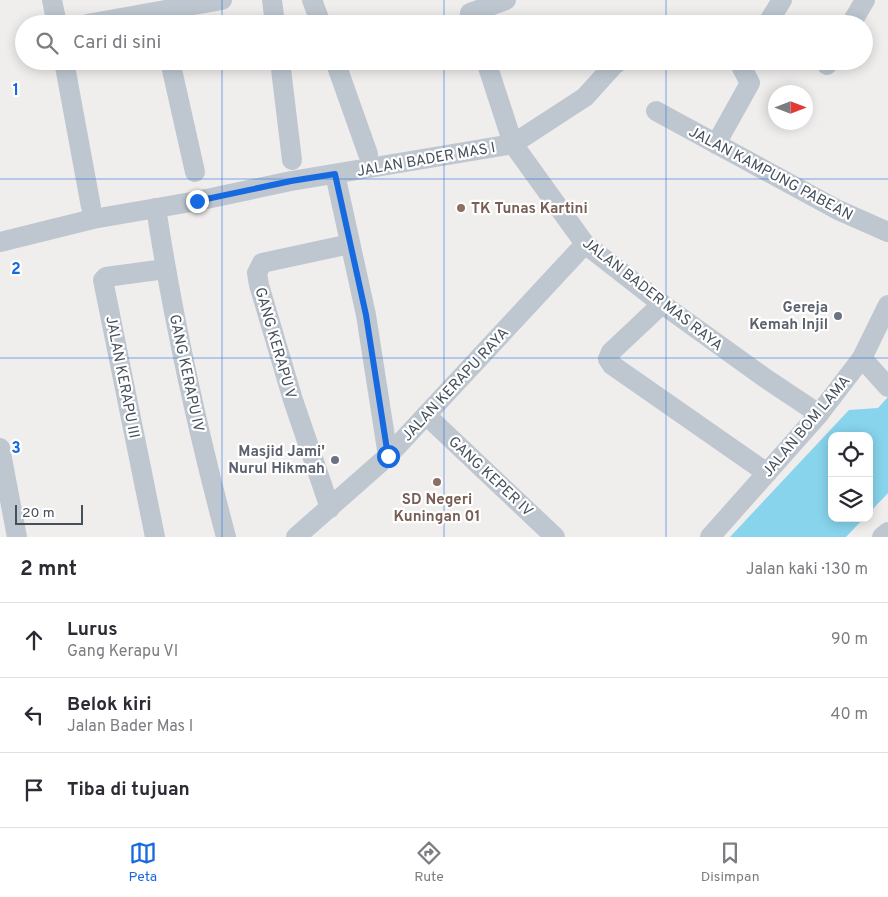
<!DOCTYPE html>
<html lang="id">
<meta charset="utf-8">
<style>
:root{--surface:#fff;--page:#f2f2f3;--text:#2b2b33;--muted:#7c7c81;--line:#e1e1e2;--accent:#1769e0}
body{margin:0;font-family:Overpass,sans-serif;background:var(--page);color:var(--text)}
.controls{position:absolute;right:15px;bottom:15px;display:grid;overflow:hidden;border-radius:10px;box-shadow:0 2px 12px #0003}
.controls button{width:45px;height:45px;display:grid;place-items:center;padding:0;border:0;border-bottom:1px solid var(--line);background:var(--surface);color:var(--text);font:25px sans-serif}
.compass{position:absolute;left:768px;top:85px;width:45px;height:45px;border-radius:50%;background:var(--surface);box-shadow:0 2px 12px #0003;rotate:90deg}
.scale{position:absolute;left:15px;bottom:12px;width:68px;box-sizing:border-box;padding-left:5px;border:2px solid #46505b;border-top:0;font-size:14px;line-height:18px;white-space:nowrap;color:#46505b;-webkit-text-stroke:4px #fff;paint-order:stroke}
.stop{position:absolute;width:15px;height:15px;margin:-11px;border:4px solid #1769e0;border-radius:50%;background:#fff}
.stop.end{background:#1769e0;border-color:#fff;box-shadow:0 1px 5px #0008}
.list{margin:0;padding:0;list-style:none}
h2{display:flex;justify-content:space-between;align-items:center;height:65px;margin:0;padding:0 20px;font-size:21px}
h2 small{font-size:16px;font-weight:400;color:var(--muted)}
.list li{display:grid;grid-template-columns:32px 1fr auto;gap:15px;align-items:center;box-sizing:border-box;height:75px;padding:0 20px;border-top:1px solid var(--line)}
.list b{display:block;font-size:19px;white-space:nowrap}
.list p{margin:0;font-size:16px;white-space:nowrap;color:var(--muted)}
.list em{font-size:16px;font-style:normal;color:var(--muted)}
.icon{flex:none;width:28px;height:28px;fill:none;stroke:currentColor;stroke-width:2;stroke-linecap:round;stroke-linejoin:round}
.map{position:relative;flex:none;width:888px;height:537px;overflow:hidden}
.search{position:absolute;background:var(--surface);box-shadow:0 2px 12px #0003;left:15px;right:15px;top:15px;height:55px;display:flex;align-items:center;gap:12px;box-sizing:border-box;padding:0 18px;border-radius:28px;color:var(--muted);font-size:19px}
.sheet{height:290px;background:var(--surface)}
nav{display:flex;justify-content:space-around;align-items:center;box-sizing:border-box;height:70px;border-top:1px solid var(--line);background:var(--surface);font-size:14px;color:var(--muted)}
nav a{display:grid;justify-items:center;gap:2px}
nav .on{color:var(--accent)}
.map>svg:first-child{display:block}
.water{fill:#87d4ec}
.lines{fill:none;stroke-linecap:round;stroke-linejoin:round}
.street{stroke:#bec7d0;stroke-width:20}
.route{stroke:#1769e0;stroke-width:6}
.grid{fill:none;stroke:#1769e0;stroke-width:1;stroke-opacity:0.55}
.education-dot{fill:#8d6e63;stroke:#fff;stroke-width:2}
.worship-dot{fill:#6b7280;stroke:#fff;stroke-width:2}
.labels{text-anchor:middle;stroke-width:4.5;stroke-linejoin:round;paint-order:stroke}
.street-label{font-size:15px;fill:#46505b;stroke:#fff}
.education-label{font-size:15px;font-weight:bold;fill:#785e54;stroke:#fff;text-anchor:start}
.worship-label{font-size:15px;font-weight:bold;fill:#5b616d;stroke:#fff;text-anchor:end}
.grid-label{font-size:16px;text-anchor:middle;font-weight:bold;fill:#1769e0;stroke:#fff;stroke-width:4.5;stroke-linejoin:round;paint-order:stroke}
</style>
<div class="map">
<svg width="888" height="537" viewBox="0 0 888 537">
<rect width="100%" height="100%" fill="#f0eded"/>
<!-- water -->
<polygon class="water" points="888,397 888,493 869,513 869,436 832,436 832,518 864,518 846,537 730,537 849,410 878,408"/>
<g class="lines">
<!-- street -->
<g class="street">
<polyline points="52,0 57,24"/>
<polyline points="272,0 275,24"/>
<polyline points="312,0 321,24"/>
<polyline points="470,13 506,0"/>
<polyline points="87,24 222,0"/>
<polyline points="767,24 782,0"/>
<polyline points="851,24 865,0"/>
<polyline points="64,61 91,207"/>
<polyline points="170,61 195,172"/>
<polyline points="280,61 292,160"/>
<polyline points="335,61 368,154"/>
<polyline points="486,61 513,144 585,244 662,304 765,378 819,414"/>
<polyline points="827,65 828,61"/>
<polyline points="656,111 838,210 888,232"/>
<polyline points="716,144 750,83 741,66 743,61"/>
<polyline points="335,174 366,315 388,456"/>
<path d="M156,208C173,319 197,428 226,537"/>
<polyline points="0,242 93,219 197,201 291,181 513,144 585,97 614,65 620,61"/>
<polyline points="662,304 611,352 608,359 612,365 767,473"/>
<polyline points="862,358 888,387"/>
<polyline points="426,415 555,537"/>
<polyline points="0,448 17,537"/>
<polyline points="330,508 293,400 259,285 257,273 262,263 350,244"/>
<polyline points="155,537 103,280 106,277 165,269"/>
<polyline points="296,537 388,456 585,244"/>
<polyline points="710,537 819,414 862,358 888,305"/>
<polyline points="882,537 888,532"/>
</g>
</g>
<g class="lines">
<!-- route -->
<polyline class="route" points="197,201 291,181 335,174 366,315 388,456"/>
</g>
<!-- grid -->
<path class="grid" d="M222,0V24M444,0V24M666,0V24M222,61V537M444,61V537M666,61V537M0,179H888M0,358H888"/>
<!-- markers -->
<g class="education-dot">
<circle cx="461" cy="208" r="5"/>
<circle cx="437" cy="482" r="5"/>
</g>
<g class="worship-dot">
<circle cx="838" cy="316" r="5"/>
<circle cx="335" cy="460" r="5"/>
</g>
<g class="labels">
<!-- street labels -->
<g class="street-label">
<text transform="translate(426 159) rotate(-10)" y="5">JALAN BADER MAS I</text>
<text transform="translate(771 173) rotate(28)" y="5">JALAN KAMPUNG PABEAN</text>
<text transform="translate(653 294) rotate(38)" y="5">JALAN BADER MAS RAYA</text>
<text transform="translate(276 343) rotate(74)" y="5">GANG KERAPU V</text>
<text transform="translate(187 373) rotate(78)" y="5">GANG KERAPU IV</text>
<text transform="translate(123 377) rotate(79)" y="5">JALAN KERAPU III</text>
<text transform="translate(455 384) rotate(-47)" y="5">JALAN KERAPU RAYA</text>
<text transform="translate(806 426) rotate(-50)" y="5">JALAN BOM LAMA</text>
<text transform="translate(491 476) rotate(43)" y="5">GANG KEPER IV</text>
</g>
<!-- education labels -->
<g class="education-label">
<text x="471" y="213">TK Tunas Kartini</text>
<text x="437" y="504" text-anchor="middle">SD Negeri<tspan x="437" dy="17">Kuningan 01</tspan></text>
</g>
<!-- worship labels -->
<g class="worship-label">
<text x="828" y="312">Gereja<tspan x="828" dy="17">Kemah Injil</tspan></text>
<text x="325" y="456">Masjid Jami'<tspan x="325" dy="17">Nurul Hikmah</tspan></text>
</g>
</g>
<g class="grid-label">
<text x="16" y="95">1</text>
<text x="16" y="274">2</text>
<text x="16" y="453">3</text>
</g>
</svg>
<div class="controls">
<button><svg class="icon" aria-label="locate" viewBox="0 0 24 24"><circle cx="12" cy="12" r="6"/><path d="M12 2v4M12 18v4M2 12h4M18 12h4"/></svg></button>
<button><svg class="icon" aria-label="layers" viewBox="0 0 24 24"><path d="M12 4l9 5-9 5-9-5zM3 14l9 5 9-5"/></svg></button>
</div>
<svg class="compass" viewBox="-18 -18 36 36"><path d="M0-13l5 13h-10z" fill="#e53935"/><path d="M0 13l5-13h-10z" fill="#7c7c81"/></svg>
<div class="scale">20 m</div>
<div class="stop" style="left:388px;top:456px"></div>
<div class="stop end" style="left:197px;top:201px"></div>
<div class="search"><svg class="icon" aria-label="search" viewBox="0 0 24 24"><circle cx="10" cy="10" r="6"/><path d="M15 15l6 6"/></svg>Cari di sini</div>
</div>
<section class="sheet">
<h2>2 mnt<small>Jalan kaki · 130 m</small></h2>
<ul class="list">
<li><svg class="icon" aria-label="ahead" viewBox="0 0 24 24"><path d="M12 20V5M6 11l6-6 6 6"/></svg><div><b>Lurus</b><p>Gang Kerapu VI</p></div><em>90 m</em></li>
<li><svg class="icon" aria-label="left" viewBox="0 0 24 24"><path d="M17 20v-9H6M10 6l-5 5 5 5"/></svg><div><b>Belok kiri</b><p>Jalan Bader Mas I</p></div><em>40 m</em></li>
<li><svg class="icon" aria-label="arrive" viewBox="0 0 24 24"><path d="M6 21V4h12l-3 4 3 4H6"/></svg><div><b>Tiba di tujuan</b></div></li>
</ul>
</section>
<nav>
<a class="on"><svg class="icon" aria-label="map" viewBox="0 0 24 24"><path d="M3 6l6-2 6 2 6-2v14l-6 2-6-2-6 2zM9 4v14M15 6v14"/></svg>Peta</a>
<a><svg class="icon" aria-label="directions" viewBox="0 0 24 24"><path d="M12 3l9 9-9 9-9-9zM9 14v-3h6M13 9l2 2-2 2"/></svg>Rute</a>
<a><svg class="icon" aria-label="saved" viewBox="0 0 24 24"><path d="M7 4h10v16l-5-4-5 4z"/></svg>Disimpan</a>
</nav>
